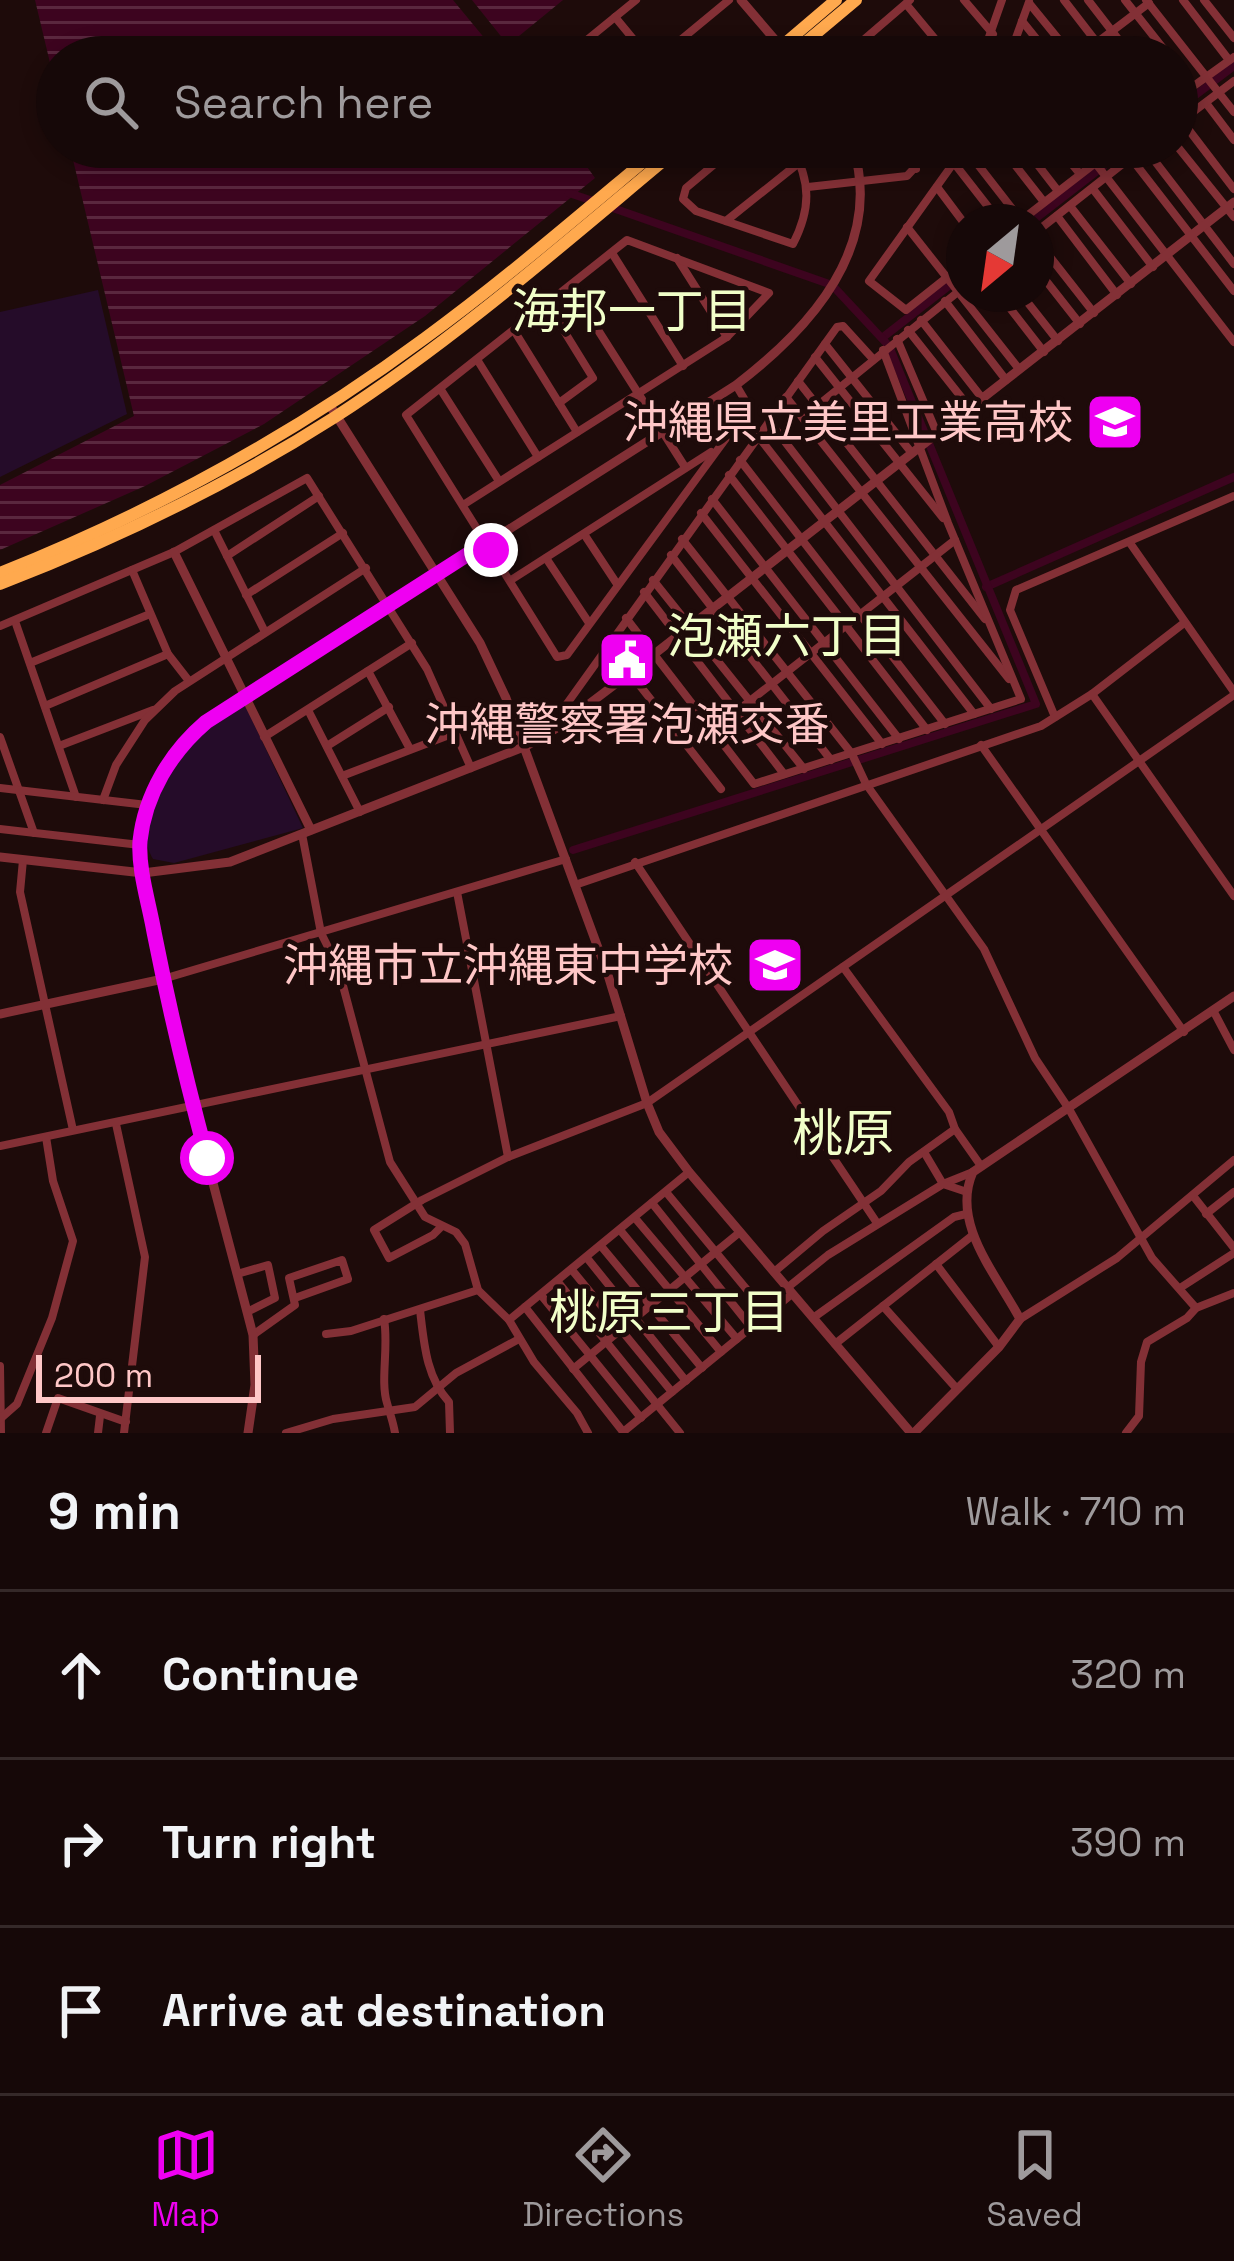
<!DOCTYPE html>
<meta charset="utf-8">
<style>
:root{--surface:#160808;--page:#1f1112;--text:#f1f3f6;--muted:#9e9a9c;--line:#352929;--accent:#ef00f2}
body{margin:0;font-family:"Space Grotesk","Noto Sans JP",sans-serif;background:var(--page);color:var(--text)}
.compass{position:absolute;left:946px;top:204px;width:108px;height:108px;border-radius:50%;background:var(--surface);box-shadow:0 6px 18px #0003;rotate:209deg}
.scale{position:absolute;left:36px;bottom:30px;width:225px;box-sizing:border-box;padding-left:12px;border:6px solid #ffc7c7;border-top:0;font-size:33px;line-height:42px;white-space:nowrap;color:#ffc7c7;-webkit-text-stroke:9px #1e0b0a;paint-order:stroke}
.stop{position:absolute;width:36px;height:36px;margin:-27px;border:9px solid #ef00f2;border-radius:50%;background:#fff}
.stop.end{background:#ef00f2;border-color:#fff;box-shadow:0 3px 12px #0008}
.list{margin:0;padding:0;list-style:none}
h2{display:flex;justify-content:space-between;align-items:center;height:156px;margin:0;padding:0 48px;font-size:51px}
h2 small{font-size:39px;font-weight:400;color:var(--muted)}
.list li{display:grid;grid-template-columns:78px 1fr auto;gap:36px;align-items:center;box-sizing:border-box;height:168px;padding:0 48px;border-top:3px solid var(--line)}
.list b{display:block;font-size:45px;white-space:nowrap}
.list em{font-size:39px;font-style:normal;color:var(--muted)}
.icon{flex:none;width:66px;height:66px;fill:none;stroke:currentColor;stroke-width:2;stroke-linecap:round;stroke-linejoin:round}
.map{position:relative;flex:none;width:1234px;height:1433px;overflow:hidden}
.search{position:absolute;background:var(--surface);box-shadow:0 6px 18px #0003;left:36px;right:36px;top:36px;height:132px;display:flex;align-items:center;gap:30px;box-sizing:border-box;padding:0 42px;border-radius:66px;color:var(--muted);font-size:45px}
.sheet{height:660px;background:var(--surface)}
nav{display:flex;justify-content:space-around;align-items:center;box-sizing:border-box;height:168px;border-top:3px solid var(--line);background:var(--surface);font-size:33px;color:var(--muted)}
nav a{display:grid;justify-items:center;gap:6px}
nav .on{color:var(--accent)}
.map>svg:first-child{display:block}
.green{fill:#250c29}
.water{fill:url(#water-rules)}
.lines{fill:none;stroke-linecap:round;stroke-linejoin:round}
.canal{stroke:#3d041f;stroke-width:8}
.minor{stroke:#833036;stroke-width:8}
.tertiary{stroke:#833036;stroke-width:9}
.primary{stroke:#ffa94e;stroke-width:12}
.route{stroke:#ef00f2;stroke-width:15}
.labels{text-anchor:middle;stroke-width:9;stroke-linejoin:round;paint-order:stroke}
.poi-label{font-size:45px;fill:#ffc7c7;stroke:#1e0b0a;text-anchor:end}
.neighbourhood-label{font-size:48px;fill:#f1ffc9;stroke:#1e0b0a}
.quarter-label{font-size:51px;fill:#f1ffc9;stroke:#1e0b0a}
</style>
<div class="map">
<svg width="1234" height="1433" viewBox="0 0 1234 1433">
<defs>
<pattern id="water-rules" width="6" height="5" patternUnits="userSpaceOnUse" patternTransform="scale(3)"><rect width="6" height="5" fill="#3d041f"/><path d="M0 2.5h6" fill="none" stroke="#5a273e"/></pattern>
</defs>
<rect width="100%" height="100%" fill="#1e0b0a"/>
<!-- green -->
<g class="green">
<polygon points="98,290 127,414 0,477 0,312"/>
<path d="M245,705L303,828L174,863L153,859C131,824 165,768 190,740C205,724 225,714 245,705Z"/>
</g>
<!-- water -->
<g class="water">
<polygon points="35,0 453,0 500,57 57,57 57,92"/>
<polygon points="472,0 563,0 508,45"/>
<polygon points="70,147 573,147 595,178 425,316 264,424 145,486 0,550 0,485 134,416"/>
</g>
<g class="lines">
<!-- canal -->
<g class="canal">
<polyline points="1177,109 1234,66"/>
<polyline points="569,193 596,202"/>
<polyline points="1031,222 1128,147"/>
<polyline points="882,338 964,274"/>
<polyline points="986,587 1234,477"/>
<polyline points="573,850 1036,704 889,346 832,285 610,207"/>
</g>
<!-- minor -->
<g class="minor">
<polyline points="964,0 993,34"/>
<polyline points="1064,0 1108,57"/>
<polyline points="1088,0 1132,57"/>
<polyline points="1125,0 1170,57"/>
<polyline points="1146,0 1234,112"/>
<polyline points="1183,0 1229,60"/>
<polyline points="1204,0 1234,38"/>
<polyline points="1029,3 1073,57"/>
<polyline points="906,4 950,57"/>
<polyline points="615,17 648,57"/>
<polyline points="1022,21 1051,57"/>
<polyline points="566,57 636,0"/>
<polyline points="660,57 729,0"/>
<polyline points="859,57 853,49 910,0"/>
<polyline points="923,57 939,44"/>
<polyline points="982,57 1002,0"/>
<polyline points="1009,57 1029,2"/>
<polyline points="1078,57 1149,3"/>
<polyline points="1177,66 1193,86"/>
<polyline points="1177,98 1234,57"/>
<polyline points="1206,103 1234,140"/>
<polyline points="1182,121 1234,189"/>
<polyline points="1177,124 1234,81"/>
<polyline points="1177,146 1234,217"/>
<path d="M735,147L686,188L683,199L696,211L793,244C811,209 811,182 792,147"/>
<polyline points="909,147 916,169"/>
<polyline points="1001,147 1044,202"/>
<polyline points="1024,147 1058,191"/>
<polyline points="1058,147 1080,174"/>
<polyline points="1083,147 1234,342"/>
<polyline points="965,148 1021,220"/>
<polyline points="1131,158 1234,291"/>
<polyline points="954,163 1000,222"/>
<polyline points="808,187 907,176 934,147"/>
<polyline points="937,187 964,223"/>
<polyline points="1093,189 1153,267"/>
<polyline points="1070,206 1131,284"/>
<polyline points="1057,216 1117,295"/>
<polyline points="726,221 800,162"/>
<polyline points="1019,222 1116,147"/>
<polyline points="907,227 1019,369"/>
<polyline points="1036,232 1144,147 1234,264"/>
<polyline points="1036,239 1094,313"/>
<polyline points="612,253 683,366"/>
<polyline points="677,258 727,337"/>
<polyline points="964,264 906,310 869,281 965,147"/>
<polyline points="1036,268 1080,324"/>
<polyline points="570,286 685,467"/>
<polyline points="999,294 1044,352"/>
<polyline points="1021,294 1058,341"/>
<polyline points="945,301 1006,380"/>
<polyline points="548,305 593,378 559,403"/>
<polyline points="921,320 982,398"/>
<polyline points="908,330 969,407"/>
<polyline points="515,332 577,432"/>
<polyline points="897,339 936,431"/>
<polyline points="825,344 911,452"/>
<polyline points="815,357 943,518"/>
<polyline points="478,361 538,457"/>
<polyline points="798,381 985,619"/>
<polyline points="441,390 499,481"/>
<polyline points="786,397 1009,679"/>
<polyline points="817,406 964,287"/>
<polyline points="769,421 991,709"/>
<polyline points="758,436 974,714"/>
<polyline points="740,460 945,724"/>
<polyline points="729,475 927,730"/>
<polyline points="712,499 899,739"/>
<polyline points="463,505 727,337 769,293 627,240 406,415 557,657 567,655 749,407 736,385"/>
<polyline points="701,513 882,744"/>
<polyline points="214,530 265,632"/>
<polyline points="584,534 617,584"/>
<polyline points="682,539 852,754 866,784 984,949 1035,1058 1069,1109 1152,1258 1196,1308"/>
<polyline points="1130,543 1234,692"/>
<polyline points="671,555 831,760"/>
<polyline points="227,556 319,496"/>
<polyline points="546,558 589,623"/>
<polyline points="132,570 168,654 189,681"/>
<polyline points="511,580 711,452"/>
<polyline points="653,580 804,769"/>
<polyline points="644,592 784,774"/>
<polyline points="246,595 343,533"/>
<polyline points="626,618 754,784 1021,699 948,523 883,350"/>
<polyline points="15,621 76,797"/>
<polyline points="0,626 174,552 307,478 427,669 471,768"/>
<polyline points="30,663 150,614"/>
<polyline points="368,671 410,749"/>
<polyline points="630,673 721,789"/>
<polyline points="1092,694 1234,896"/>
<polyline points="45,706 168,654"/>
<polyline points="308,710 360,812"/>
<polyline points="1055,717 1010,610 1016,590 1234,496"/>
<polyline points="568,720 566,705 837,327 843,326 873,359"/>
<polyline points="713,730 955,540"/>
<polyline points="0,737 34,833"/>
<polyline points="264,737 412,643"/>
<polyline points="981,745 1184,1032"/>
<polyline points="59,746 153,710"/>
<polyline points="327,746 389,707"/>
<polyline points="342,776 457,732"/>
<polyline points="0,788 147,805"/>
<polyline points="103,800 116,765 145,720 175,691 366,568"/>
<polyline points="0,829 140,845"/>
<polyline points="302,834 321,933 338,967 390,1162 425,1217 456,1232 465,1244 478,1290 509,1320 534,1362 577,1413 588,1433"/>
<polyline points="23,860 20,892 73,1130"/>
<polyline points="635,862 877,1223"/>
<polyline points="575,885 1041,726 1092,694 1184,623"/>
<polyline points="457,892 508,1157"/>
<polyline points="843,967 949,1112 955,1129 981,1166"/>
<polyline points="163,979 566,859"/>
<polyline points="1214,1012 1234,1050"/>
<polyline points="116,1124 145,1257 124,1433"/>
<polyline points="0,1146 621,1016"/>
<polyline points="924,1152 943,1184 973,1172"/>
<polyline points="666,1192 767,1314"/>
<polyline points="1194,1197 1234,1248"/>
<polyline points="652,1203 751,1327"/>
<polyline points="1206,1214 1234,1192"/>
<polyline points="635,1218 737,1339"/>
<polyline points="441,1227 433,1235 389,1258 374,1230 422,1200 508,1157 647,1103 1234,695"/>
<polyline points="620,1230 721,1352"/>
<polyline points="601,1246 702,1368"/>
<polyline points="587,1258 686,1381"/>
<polyline points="936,1264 999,1347"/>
<polyline points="572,1270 672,1392"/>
<polyline points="774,1272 823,1231 881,1191 909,1162 955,1129"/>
<polyline points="237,1274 268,1265 275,1298 247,1312"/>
<polyline points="558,1282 680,1433"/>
<polyline points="787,1288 828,1255 943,1184 964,1191"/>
<polyline points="1180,1288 1234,1253"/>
<polyline points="541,1295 641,1418"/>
<polyline points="883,1306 957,1389"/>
<polyline points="525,1307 624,1433"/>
<path d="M420,1310C424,1343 426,1377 449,1402L450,1433"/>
<polyline points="813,1318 954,1217 966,1214"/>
<path d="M384,1319C389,1346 380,1381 387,1403C390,1414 393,1421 395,1433"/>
<polyline points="1020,1319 1117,1258 1234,1160"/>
<polyline points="509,1320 689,1172"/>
<polyline points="326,1334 351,1331 478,1290"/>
<polyline points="253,1335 295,1305 289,1278 342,1260 348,1279 295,1298"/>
<polyline points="835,1344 973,1235"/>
<polyline points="0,1366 1,1433"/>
<polyline points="573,1369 740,1232"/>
<polyline points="0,1419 17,1404 52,1318 73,1241 53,1181 46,1137"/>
<polyline points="623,1432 792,1294"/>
<polyline points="46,1433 58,1398 126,1422"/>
<polyline points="98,1433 100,1416"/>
<polyline points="286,1433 333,1419 415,1407 456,1373 519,1339"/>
<polyline points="1126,1433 1139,1416 1141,1362 1147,1342 1187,1318 1196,1308 1234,1293"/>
</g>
<!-- tertiary -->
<g class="tertiary">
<polyline points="741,0 782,48"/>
<polyline points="329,404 480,643 506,698 608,975 647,1103 659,1132 689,1172 911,1433"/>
<polyline points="174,552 311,830"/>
<polyline points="0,857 143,873 230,862 526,746 560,726 630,673 1234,202"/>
<polyline points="0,1014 163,979"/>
<path d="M248,1433L255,1385L253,1335C220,1207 183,1079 158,949C151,915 137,875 141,840C145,793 171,752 206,722L736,385C811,328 884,247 853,147"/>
<path d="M914,1433L999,1347L1020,1319C997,1275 950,1223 973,1172L1234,996"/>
</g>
<!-- primary -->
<g class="primary">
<polyline points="769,57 836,0"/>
<polyline points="788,57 856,0"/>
<path d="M0,573C151,513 294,435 425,338C507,278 583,212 661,147"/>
<path d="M0,584C116,539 230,484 335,417C457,338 568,240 680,147"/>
</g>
</g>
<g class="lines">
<!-- route -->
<path class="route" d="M207,1158C187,1083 169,1008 154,932C149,903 138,870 140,841C145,794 171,752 206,722L487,542L491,550"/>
</g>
<!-- icons -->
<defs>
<symbol id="school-square" viewBox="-11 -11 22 22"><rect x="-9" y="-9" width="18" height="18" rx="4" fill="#ef00f2" stroke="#1e0b0a"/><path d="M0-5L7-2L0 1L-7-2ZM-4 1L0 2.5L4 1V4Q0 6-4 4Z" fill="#fff"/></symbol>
<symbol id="civic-square" viewBox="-11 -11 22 22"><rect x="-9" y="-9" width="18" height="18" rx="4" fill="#ef00f2" stroke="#1e0b0a"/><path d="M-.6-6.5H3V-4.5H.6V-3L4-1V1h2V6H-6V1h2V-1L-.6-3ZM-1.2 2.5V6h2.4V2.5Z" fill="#fff"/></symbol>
</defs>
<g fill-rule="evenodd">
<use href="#school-square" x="1082" y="389" width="66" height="66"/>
<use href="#civic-square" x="594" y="627" width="66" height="66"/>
<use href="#school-square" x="742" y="932" width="66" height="66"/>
</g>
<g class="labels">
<!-- poi labels -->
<g class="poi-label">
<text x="1073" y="438">沖縄県立美里工業高校</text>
<text x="627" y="740" text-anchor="middle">沖縄警察署泡瀬交番</text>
<text x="733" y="981">沖縄市立沖縄東中学校</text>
</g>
<!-- neighbourhood labels -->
<g class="neighbourhood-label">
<text x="632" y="328">海邦一丁目</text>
<text x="787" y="653">泡瀬六丁目</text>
<text x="669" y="1329">桃原三丁目</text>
</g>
<!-- quarter labels -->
<g class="quarter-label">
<text x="843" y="1151">桃原</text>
</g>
</g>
</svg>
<svg class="compass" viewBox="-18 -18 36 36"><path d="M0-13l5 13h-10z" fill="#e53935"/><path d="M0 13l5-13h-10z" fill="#9e9a9c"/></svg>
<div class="scale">200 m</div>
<div class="stop" style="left:207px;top:1158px"></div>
<div class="stop end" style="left:491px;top:550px"></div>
<div class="search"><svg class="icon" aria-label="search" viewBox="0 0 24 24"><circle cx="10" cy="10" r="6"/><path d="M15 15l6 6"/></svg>Search here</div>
</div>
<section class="sheet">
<h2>9 min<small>Walk · 710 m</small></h2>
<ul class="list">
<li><svg class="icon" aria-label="ahead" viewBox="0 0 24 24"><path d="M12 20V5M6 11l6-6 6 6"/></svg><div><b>Continue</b></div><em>320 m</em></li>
<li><svg class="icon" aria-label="right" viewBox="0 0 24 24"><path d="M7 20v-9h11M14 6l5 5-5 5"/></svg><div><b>Turn right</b></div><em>390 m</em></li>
<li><svg class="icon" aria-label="arrive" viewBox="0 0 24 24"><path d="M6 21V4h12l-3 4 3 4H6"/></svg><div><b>Arrive at destination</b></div></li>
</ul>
</section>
<nav>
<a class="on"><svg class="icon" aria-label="map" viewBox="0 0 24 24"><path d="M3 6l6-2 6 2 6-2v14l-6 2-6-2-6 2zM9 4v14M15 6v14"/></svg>Map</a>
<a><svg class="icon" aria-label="directions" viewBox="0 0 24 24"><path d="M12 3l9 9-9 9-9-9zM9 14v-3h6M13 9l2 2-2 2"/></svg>Directions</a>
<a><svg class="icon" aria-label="saved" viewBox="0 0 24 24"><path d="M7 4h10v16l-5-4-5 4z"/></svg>Saved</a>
</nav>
